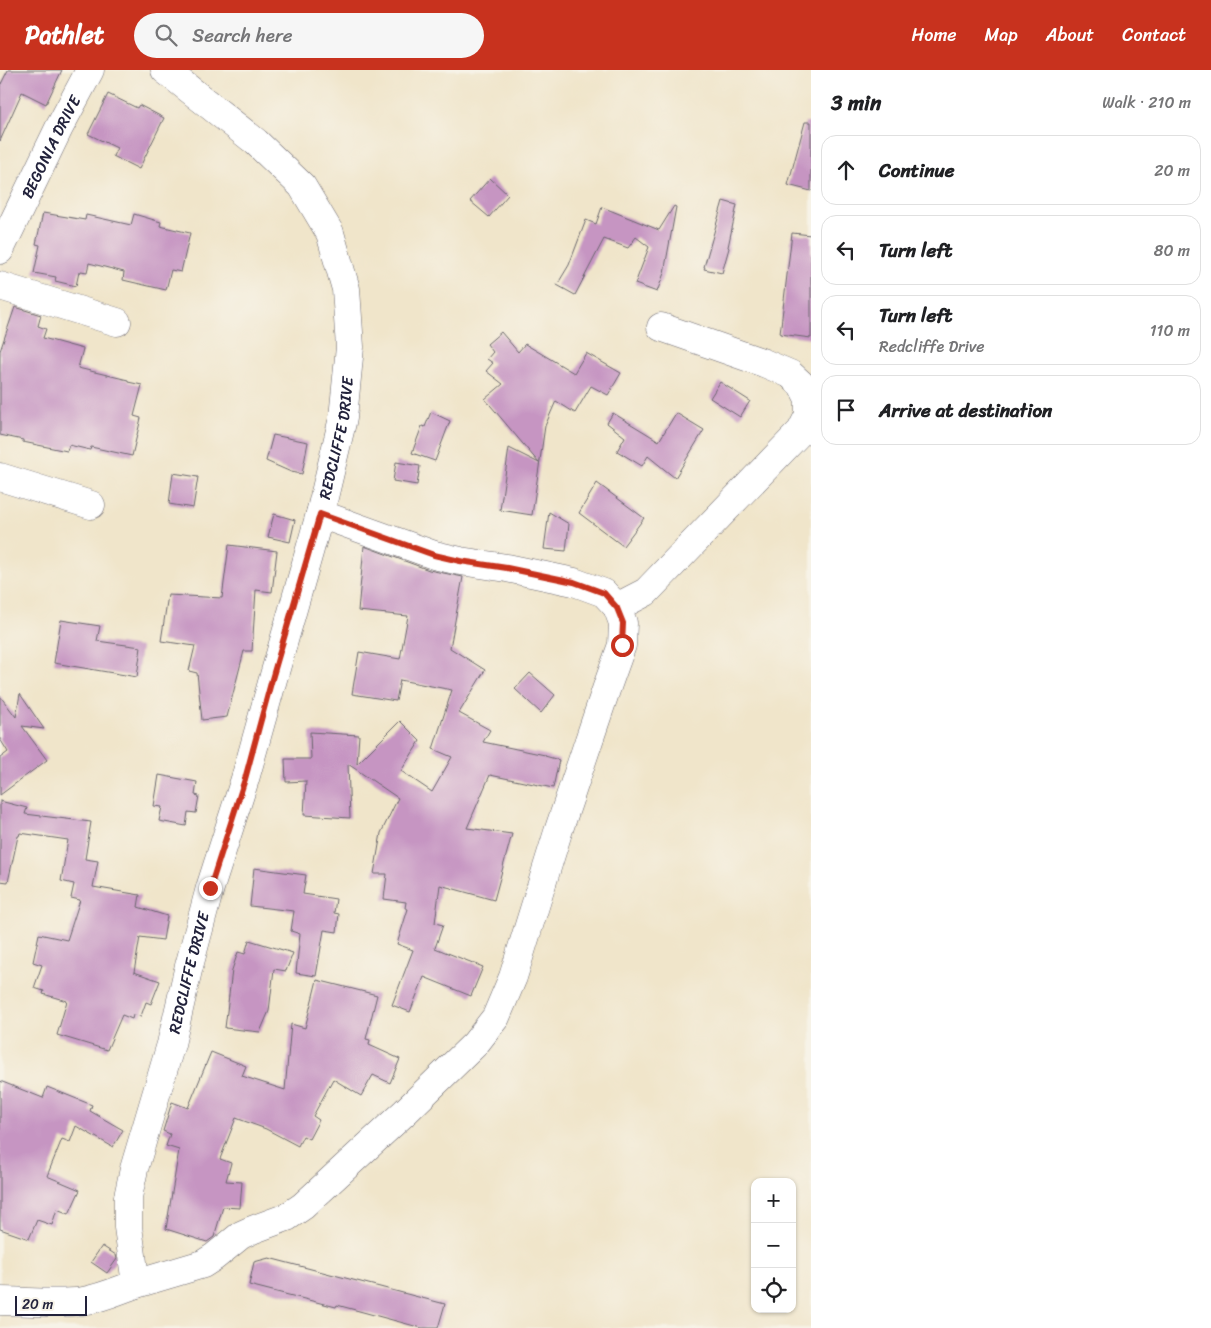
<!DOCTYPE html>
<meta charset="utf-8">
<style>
:root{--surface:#fff;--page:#f6f6f6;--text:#202124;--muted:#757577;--line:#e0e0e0;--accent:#c8321e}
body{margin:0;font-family:Sriracha,sans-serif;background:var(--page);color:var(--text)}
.controls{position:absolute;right:15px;bottom:15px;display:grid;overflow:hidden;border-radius:10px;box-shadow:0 1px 4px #0004}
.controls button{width:45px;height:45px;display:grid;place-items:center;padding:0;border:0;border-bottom:1px solid var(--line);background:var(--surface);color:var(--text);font:25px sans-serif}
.scale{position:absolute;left:15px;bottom:12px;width:72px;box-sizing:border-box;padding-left:5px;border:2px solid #22223b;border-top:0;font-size:14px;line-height:18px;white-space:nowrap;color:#22223b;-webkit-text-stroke:4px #f7f3e8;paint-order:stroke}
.stop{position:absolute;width:15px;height:15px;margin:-11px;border:4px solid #c8321e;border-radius:50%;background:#fff}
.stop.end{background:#c8321e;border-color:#fff;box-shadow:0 1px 5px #0008}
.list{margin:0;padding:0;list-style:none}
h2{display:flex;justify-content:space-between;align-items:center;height:65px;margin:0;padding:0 20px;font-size:21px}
h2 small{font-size:16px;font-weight:400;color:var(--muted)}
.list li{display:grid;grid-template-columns:32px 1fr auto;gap:15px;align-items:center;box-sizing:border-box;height:70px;margin:0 10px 10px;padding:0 10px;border:1px solid var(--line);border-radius:15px}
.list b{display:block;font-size:19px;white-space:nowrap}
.list p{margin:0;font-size:16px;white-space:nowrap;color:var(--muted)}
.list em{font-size:16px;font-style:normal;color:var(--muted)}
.icon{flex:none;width:28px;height:28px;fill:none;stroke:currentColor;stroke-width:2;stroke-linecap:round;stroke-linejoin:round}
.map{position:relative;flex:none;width:811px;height:1258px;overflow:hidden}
header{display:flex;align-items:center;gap:30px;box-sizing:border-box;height:70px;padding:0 25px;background:var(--accent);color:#fff}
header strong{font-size:24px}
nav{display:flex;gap:28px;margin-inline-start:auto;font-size:18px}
.search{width:350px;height:45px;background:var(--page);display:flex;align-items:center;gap:12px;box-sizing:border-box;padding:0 18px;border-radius:28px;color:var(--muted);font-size:19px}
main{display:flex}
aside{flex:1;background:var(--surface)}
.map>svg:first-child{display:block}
.building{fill:#c695c2}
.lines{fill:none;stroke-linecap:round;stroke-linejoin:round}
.minor-casing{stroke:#6a666d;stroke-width:29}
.minor{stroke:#fff;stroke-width:28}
.route{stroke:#c8321e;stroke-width:6}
.labels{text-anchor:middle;stroke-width:5;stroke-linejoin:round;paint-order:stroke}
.street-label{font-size:16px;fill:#22223b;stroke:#f7f3e8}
</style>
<header>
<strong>Pathlet</strong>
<div class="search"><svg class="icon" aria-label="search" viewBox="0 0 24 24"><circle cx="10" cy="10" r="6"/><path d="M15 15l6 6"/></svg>Search here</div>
<nav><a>Home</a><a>Map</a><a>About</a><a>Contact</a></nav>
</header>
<main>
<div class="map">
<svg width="811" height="1258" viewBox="0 0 811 1258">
<rect width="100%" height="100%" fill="#f7f3e8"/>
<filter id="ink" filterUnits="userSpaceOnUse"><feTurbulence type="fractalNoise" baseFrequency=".02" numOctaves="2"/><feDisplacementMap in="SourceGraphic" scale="10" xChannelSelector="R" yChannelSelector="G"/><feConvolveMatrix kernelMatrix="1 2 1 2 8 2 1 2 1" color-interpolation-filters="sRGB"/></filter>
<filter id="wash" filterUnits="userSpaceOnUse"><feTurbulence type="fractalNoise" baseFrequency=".0096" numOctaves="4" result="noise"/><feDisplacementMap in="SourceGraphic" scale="20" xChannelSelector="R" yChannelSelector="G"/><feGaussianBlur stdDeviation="1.12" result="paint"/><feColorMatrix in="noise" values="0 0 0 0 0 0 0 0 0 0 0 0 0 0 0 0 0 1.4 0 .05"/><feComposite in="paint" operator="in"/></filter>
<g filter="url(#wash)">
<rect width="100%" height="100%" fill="#f0e5ca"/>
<g id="blocks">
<!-- building -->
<g class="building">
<polygon points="8,0 62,0 46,34 22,22 0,71 0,16"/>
<polygon points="108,24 137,38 139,35 164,48 139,99 113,86 117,78 88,64"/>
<polygon points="805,52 811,52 811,121 788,115"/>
<polygon points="490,108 508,125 489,147 470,131"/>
<polygon points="723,131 737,135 728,177 729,178 722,203 704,199 705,197 704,197"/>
<polygon points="674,136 676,137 664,203 657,222 635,214 649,177 636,167 628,178 604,169 575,225 557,215 569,195 586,150 596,154 602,137 659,160"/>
<polygon points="43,143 85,150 86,145 131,155 134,144 161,152 160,156 190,163 181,202 171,200 166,220 123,210 124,202 89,193 87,202 81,201 80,203 79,202 76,216 55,211 56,207 34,203 40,175 36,174"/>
<polygon points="792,163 811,165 811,268 780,264"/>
<polygon points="15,237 41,245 38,256 46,259 43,268 83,279 78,298 128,310 128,312 142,315 134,346 141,348 132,386 91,377 90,380 69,375 67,381 23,372 23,370 0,365 0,281"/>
<polygon points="501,262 518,282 525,274 574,303 586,283 621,303 608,325 591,316 575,343 556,331 545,356 532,445 500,440 509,378 539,393 485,329 503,314 486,301 493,293 487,289 493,282 487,274"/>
<polygon points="720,312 750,331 740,347 710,328"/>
<polygon points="431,342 450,351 435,391 412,383 422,356 425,357"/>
<polygon points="613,343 659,371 676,343 704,360 675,408 648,386 642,396 617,381 625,367 607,353"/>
<polygon points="273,365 308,372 302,404 291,402 266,391"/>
<polygon points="396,392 420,396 417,415 393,411"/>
<polygon points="173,403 198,407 193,438 169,434"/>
<polygon points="597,413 644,448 623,476 579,443"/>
<polygon points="549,442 569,454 566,481 544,479"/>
<polygon points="274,444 295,450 290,472 268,467"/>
<polygon points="229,475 277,481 272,522 256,520 252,581 244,581 227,647 202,650 197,603 189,601 195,576 161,571 168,525 222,528"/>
<polygon points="364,476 429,500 463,507 450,578 485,600 459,643 490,660 483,672 545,685 545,686 559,690 553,718 490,705 467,758 512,764 494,830 440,815 435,853 443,855 435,878 483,897 471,926 424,907 410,942 392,935 413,880 397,874 408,839 405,838 406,832 384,829 387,804 374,804 381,763 398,728 348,694 350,748 304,745 306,711 286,712 285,689 311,689 310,662 359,665 357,694 400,651 420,671 401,701 432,722 452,687 433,679 452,620 400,610 396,631 352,624 359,582 400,589 408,546 358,541"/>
<polygon points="61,550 100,556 97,571 141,577 137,607 54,593"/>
<polygon points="530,603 555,625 541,643 515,619"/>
<polygon points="20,624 44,659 22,656 47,690 0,725 0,688 8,682 0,669 0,626 16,647"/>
<polygon points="159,705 197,712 195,725 199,726 196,743 188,742 186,756 159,751 162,737 154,736"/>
<polygon points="0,731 27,738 25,744 91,752 85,789 98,791 93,817 140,825 138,837 167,846 163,870 140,867 134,902 160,911 151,934 146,932 141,946 133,945 132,949 122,945 107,980 57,965 67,931 43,924 44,921 34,918 42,895 33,892 39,864 67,870 80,830 71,828 74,814 61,811 68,770 20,763 19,766 18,766 8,812 0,811"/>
<polygon points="254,798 306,805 303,824 336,829 334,843 339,844 337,862 324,860 316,906 296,903 300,864 291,861 294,841 250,836"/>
<polygon points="249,870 293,883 286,901 274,899 269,941 260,962 225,958 232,900 238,882 245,884"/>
<polygon points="317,910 377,925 366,969 370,970 369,975 400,989 390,1013 373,1005 361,1026 333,1009 313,1046 319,1050 309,1069 303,1066 298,1076 266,1059 236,1048 220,1089 231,1093 226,1111 242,1112 240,1138 223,1137 214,1167 207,1172 166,1159 179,1080 166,1076 170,1064 163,1061 172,1032 188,1038 211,982 246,996 242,1006 285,1020 291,954 305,958"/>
<polygon points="0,1011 43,1028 47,1017 92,1035 90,1041 123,1060 113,1077 76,1056 70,1072 62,1069 47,1106 80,1120 69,1144 57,1139 52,1155 37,1150 29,1169 0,1159"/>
<polygon points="102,1176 116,1185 117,1189 107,1203 91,1192"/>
<polygon points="269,1188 445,1234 438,1258 422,1258 337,1235 336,1237 249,1215 254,1192"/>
</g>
</g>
</g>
<g filter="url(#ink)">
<use href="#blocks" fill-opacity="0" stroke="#6a666d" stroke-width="1"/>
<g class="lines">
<defs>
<g id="minor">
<path id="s1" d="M0,180L59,58L90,0"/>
<polyline points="0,216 117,252"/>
<polyline points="0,407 91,435"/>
<polyline points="617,537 646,522 801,361 809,345 809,329 802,315 790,304 764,293 661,257"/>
<polyline points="136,1214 203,1194 214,1187 241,1165 252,1160 287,1147 303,1136 405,1042 475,974 496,947 513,907 558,762 608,614 622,575 623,553 617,537 604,523 574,512 507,498 460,491 434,485 320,444"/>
<path id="s2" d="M0,1231C27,1231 56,1235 83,1231C102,1228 119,1220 136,1214L128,1157V1127L134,1099L171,974L188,900L210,818L245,709L273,609L320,444L343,348L350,277L346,219L330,163L302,116L256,72L165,0"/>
</g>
</defs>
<!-- minor casing -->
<use href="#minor" class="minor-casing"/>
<!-- minor -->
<use href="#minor" class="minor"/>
</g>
</g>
<g class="lines" filter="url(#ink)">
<!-- route -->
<polyline class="route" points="210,818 245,709 272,609 320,444 434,485 460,491 507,498 574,512 604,523 617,538 623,553 622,575"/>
</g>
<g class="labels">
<!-- street labels -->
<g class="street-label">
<text dy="6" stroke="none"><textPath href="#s1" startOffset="115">BEGONIA DRIVE</textPath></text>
<text dy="6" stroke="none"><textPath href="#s2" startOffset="1014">REDCLIFFE DRIVE</textPath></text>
<text dy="6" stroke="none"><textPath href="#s2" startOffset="459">REDCLIFFE DRIVE</textPath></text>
</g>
</g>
</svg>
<div class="controls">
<button>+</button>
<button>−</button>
<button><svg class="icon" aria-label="locate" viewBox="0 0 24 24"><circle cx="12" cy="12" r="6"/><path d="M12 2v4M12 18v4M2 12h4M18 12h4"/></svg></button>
</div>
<div class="scale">20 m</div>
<div class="stop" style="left:622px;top:575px"></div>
<div class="stop end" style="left:210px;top:818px"></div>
</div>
<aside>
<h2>3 min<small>Walk · 210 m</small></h2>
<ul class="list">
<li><svg class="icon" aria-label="ahead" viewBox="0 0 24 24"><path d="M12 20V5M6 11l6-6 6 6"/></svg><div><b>Continue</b></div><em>20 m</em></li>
<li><svg class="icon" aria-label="left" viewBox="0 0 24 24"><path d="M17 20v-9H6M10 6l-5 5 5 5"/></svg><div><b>Turn left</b></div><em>80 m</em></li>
<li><svg class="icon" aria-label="left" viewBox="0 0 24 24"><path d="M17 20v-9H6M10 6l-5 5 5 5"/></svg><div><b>Turn left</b><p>Redcliffe Drive</p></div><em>110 m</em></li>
<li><svg class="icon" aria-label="arrive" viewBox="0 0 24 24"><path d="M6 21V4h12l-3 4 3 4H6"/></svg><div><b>Arrive at destination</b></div></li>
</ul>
</aside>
</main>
